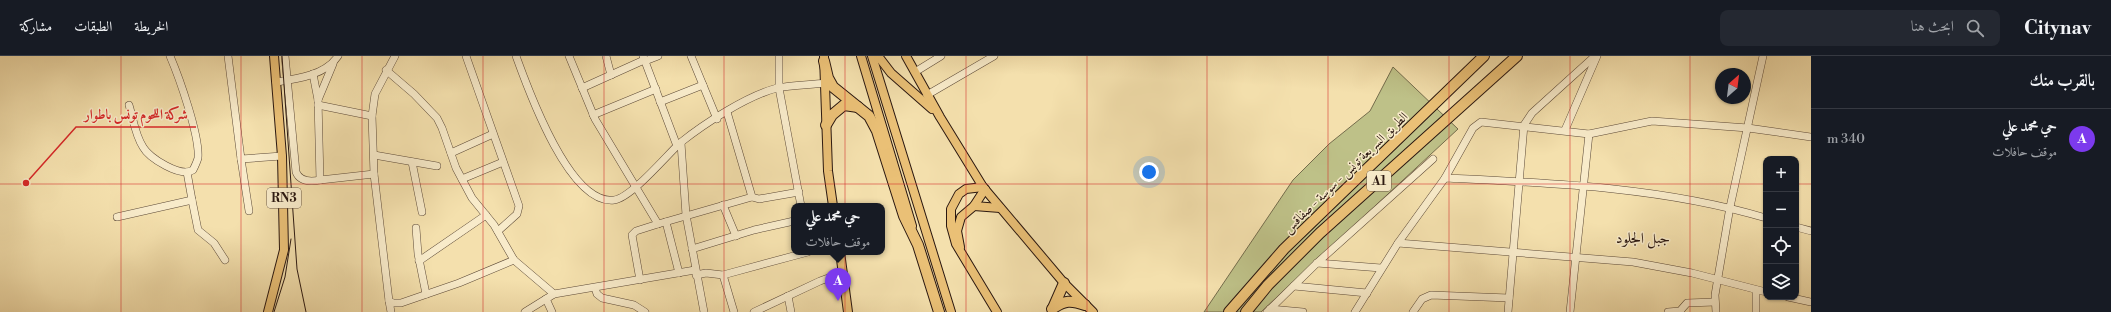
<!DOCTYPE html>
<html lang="ar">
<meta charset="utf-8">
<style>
:root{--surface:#171b24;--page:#242831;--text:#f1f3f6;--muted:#9ea1a6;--line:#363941;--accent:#7c3aed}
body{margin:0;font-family:"Libre Bodoni",Amiri,serif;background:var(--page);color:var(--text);direction:rtl}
.controls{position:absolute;right:12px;bottom:12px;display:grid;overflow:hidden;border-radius:8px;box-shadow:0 1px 3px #0004}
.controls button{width:36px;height:36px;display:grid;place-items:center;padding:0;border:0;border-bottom:1px solid var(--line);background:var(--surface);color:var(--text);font:20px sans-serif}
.compass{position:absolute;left:1715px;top:12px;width:36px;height:36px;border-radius:50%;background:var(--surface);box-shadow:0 1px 3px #0004;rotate:28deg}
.you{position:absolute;left:1149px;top:116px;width:14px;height:14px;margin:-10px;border:3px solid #fff;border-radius:50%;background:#1a73e8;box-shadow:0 0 0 6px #1a73e833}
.badge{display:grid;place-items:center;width:26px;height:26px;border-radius:50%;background:var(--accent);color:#fff;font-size:13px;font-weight:700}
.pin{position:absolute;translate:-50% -33px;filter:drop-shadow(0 1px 2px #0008)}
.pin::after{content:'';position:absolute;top:21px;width:14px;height:12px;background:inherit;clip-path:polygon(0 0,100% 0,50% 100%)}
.popup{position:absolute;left:791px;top:147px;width:94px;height:52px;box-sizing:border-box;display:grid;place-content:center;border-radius:8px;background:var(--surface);filter:drop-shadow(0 1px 3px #0005);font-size:13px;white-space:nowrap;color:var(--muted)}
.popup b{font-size:15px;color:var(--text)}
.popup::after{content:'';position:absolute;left:50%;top:100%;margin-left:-8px;border:8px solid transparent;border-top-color:var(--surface)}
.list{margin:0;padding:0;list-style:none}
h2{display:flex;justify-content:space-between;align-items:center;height:52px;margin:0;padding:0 16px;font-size:17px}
h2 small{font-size:13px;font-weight:400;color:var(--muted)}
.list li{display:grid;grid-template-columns:26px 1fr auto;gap:12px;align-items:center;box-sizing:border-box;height:60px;padding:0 16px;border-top:1px solid var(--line)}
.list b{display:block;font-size:15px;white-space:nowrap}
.list p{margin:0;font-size:13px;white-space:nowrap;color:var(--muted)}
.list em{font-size:13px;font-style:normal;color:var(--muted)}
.icon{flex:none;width:22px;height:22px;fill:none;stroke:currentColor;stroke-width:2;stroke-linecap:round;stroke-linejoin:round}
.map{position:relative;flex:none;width:1811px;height:256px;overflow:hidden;direction:ltr}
header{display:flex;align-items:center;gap:24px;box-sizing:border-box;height:56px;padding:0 20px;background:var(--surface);border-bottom:1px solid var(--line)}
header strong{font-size:19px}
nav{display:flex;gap:22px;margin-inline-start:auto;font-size:14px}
.search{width:280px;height:36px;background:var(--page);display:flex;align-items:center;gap:10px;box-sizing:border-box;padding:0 14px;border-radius:8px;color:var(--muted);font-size:15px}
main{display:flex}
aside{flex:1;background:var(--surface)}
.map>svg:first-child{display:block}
.green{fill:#bec188;stroke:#746c4c}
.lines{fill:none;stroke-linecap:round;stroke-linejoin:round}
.minor-casing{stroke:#5c4937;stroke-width:8}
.major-casing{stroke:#2a1710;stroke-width:10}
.highway-casing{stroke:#2a1710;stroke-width:12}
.minor{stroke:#f8ebca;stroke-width:7}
.major{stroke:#eac076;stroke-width:8}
.highway{stroke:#eac076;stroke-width:10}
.tram{stroke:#2a1710;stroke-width:1}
.grid{fill:none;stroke:#d62828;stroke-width:1;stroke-opacity:0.55}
.labels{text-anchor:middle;stroke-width:3;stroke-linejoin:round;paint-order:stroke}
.shield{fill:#f8ebca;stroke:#685748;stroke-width:1}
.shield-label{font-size:12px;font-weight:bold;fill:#2a1710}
.street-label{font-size:13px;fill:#2a1710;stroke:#f8ebca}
.quarter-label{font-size:15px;fill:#2a1710;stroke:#f8ebca}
.leader{fill:none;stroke:#d62828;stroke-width:1.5}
.callout-dot{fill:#d62828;stroke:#f8ebca;stroke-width:1.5}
.callout-label{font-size:14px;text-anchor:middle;font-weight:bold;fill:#d62828;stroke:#f8ebca;stroke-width:3;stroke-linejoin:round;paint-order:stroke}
</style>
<header>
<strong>Citynav</strong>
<div class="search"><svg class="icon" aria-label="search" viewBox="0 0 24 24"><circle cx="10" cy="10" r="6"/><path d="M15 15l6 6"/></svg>ابحث هنا</div>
<nav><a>الخريطة</a><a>الطبقات</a><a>مشاركة</a></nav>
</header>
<main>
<aside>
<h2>بالقرب منك<small></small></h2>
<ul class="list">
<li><span class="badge">A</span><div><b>حي محمد علي</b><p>موقف حافلات</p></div><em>340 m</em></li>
</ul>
</aside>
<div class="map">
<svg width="1811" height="256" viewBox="0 0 1811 256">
<rect width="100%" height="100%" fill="#f4e0ad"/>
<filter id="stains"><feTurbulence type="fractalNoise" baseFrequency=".005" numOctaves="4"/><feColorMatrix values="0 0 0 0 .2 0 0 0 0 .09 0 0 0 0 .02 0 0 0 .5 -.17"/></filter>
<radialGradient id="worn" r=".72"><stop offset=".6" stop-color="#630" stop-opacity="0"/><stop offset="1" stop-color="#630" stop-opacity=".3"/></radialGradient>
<!-- green -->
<polygon class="green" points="1393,11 1458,73 1261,256 1204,256 1293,124 1329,88 1370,55"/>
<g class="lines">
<defs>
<g id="minor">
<polyline points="228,0 241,103 282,100"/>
<path d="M285,0L296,116C300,126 310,126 320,124"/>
<polyline points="395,0 375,38 372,60 374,118 389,245 393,247 401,247 459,227 514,204"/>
<polyline points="466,0 519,150 517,158 498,175"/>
<path d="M516,0C528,33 569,149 614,144C631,142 666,100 680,87C705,67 747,40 777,32C793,29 810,29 826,27"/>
<polyline points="569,0 595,63 658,168 752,141"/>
<polyline points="606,0 611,19"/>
<polyline points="643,0 677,90"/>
<polyline points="691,0 717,63"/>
<polyline points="779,0 779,32 801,150"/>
<polyline points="645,5 658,0"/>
<polyline points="386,14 414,38 437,62 442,72 456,112 472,142 494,169 514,204 554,238"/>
<polyline points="915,16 941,0"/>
<polyline points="313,18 318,44 320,124 374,118"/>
<path d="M276,26C297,23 326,19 338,0"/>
<polyline points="582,32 644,4"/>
<polyline points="927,39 994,0"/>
<polyline points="318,44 333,8"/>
<polyline points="660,46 703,29"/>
<path d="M129,49C133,62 135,79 143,91C149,102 181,122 193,114C195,110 197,106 198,102C200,80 179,21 170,0"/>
<polyline points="318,49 372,60"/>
<polyline points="727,56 752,141 759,143 799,136"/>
<polyline points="593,59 656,33"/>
<polyline points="1565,74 1597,0"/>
<polyline points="681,87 686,159 704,256"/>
<polyline points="451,97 493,78"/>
<polyline points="374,99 437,110"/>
<polyline points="241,103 249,155"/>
<polyline points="412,106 422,156"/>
<polyline points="1445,122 1473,72 1481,66 1589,78 1652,65 1748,72 1811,81"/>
<polyline points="462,123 503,106"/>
<polyline points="192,144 198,174 214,187 225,204"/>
<polyline points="723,149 736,180"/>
<polyline points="117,161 192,144 187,116"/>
<polyline points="666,166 679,217"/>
<polyline points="1796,171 1811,175"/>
<polyline points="416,172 418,198 426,238"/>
<path d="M1398,187L1445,122C1553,127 1663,131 1766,162"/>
<polyline points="692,193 754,174 794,165"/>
<polyline points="419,205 486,159"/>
<polyline points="1317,207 1381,212"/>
<polyline points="696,219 706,217 723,219 808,196"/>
<polyline points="723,219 734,256"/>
<polyline points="640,224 632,179 636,175 658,168"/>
<polyline points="1294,230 1367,237"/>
<polyline points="595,232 597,238 602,242 634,249 645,256"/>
<polyline points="1756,234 1756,256"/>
<polyline points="788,240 791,256"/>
<polyline points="1788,241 1811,246"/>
<polyline points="546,243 552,256"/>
<polyline points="389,245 391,256"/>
<polyline points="1270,253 1303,256"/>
<polyline points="525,256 554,238 695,214"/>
<polyline points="754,256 820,225 842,217"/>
<polyline points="1267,256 1317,207 1433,103"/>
<polyline points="1355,256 1398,187 1633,206 1692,217 1766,236"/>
<polyline points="1413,256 1422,243 1431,239 1509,242"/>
<polyline points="1508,256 1524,69 1532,57 1595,0"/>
<polyline points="1570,256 1589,78"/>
<polyline points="1668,256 1680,255 1687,247 1715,246"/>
<polyline points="1716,256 1715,239 1730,151 1763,0"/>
</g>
<g id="major">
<polyline points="824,0 828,115 833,150"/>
<polyline points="861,0 912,170"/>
<polyline points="872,0 951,256"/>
<polyline points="878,0 891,17 932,53"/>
<polyline points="906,0 940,61 983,131 1064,227 1093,256"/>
<polyline points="983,131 966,133 959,138 951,153 951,170 956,188 997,256"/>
<polyline points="974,150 1000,152"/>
<polyline points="960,191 957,175 961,161 974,150 985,133"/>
<polyline points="840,196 848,256"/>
<polyline points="268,256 284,194 282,100 274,0"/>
</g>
<g id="highway">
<polyline points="824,5 828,22 833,31 869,60 877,75 904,160 918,189 939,256"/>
<polyline points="826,69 832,59 844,49 858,51"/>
<polyline points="1053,252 1064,227"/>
<path d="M1052,253C1065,244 1071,244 1085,249"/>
<polyline points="1229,256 1284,193 1484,0"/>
<polyline points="1246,256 1268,229 1320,177 1517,0"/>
</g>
</defs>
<!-- minor casing -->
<use href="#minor" class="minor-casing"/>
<!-- major casing -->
<use href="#major" class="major-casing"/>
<!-- highway casing -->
<use href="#highway" class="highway-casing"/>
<!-- minor -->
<use href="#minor" class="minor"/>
<!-- major -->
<use href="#major" class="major"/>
<!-- highway -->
<use href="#highway" class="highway"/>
<!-- tram -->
<g class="tram">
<polyline points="282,0 297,213 306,256"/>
<polyline points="274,256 285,221 291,183"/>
</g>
</g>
<!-- grid -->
<path class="grid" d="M121,0V256M241,0V256M362,0V256M483,0V256M604,0V256M724,0V256M845,0V256M966,0V256M1087,0V256M1207,0V256M1328,0V256M1449,0V256M1570,0V256M1690,0V256M0,128H1766M1796,128H1811"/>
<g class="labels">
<!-- shield labels -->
<g class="shield">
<rect x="1367" y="115" width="24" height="20" rx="3"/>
<rect x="267" y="132" width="34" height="20" rx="3"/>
</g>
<g class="shield-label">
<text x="1379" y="129">A1</text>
<text x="284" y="146">RN3</text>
</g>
<!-- street labels -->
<g class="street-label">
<text transform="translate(1345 116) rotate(-44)" y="5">الطريق السريعة تونس - سوسة - صفاقس</text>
</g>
<!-- quarter labels -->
<g class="quarter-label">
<text x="1643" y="187">جبل الجلود</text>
</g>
</g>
<!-- callouts -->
<path class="leader" d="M26 127L76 71H196"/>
<circle class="callout-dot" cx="26" cy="127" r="4"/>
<g class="callout-label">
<text x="136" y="63">شركة اللحوم تونس باطوار</text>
</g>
<rect width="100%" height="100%" filter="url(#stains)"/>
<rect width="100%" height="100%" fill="url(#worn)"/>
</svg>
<div class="controls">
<button>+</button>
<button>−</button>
<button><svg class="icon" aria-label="locate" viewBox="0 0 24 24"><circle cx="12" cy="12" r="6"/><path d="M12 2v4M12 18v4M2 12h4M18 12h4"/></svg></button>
<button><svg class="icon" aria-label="layers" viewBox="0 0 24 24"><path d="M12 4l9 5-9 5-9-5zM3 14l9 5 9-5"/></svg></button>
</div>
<svg class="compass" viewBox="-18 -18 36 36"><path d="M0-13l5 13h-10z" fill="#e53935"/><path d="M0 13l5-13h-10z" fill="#9ea1a6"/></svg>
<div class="you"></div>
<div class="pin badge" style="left:838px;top:245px">A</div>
<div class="popup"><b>حي محمد علي</b>موقف حافلات</div>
</div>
</main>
